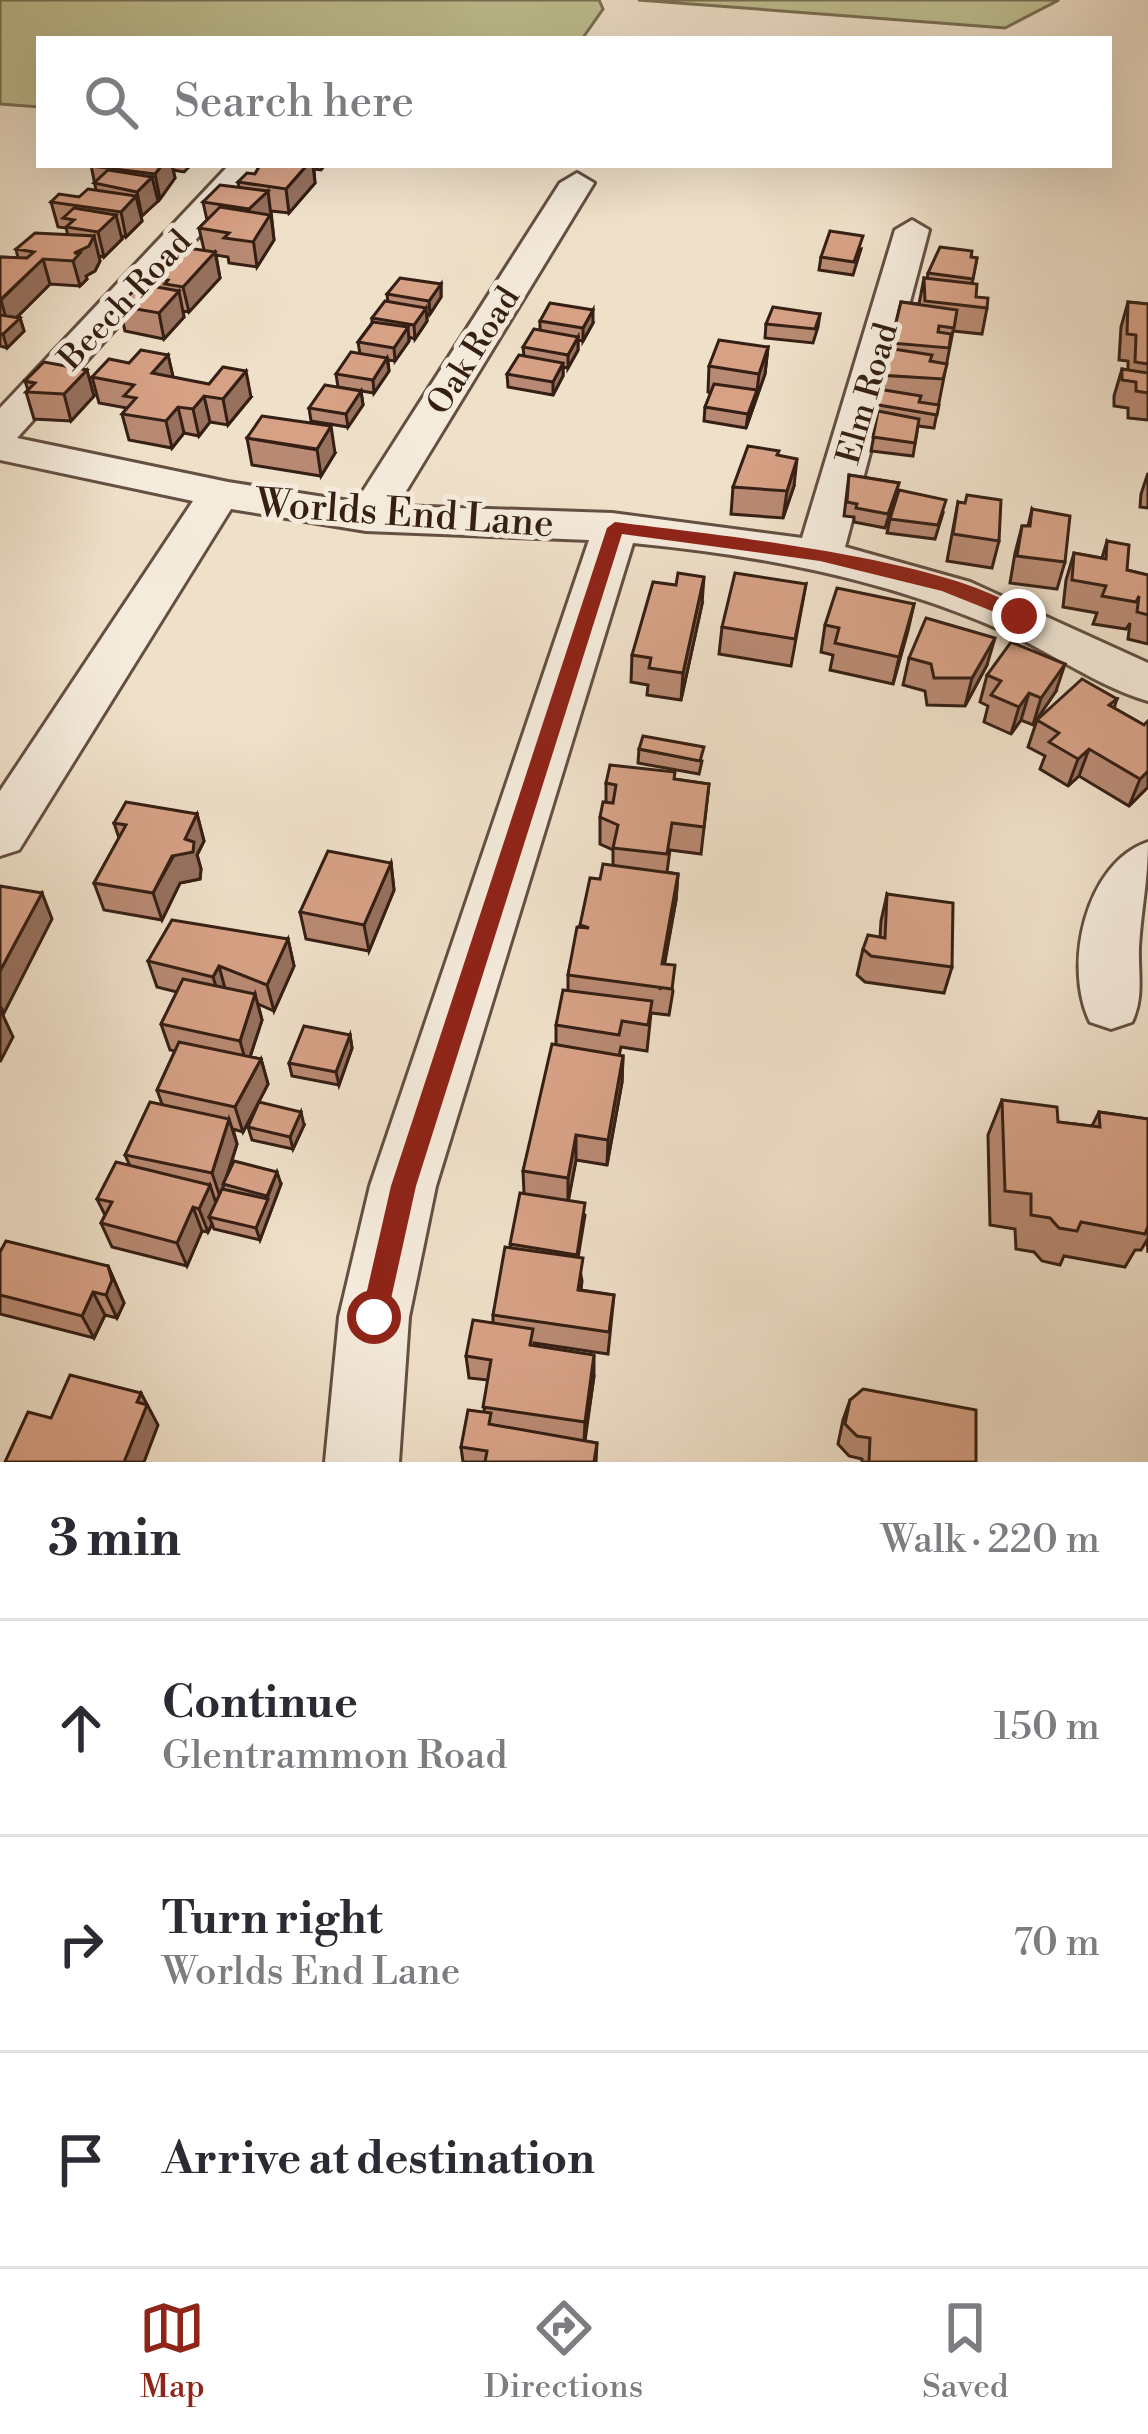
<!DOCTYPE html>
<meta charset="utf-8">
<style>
:root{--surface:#fff;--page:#f7f7f7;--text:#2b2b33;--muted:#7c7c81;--line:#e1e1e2;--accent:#8f2418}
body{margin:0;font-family:"Libre Bodoni",serif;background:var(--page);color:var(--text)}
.stop{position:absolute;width:36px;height:36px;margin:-27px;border:9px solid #8f2418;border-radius:50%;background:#fff}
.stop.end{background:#8f2418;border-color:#fff;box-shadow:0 3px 12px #0008}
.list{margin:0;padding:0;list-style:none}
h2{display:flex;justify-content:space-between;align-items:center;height:156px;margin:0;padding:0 48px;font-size:51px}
h2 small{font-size:39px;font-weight:400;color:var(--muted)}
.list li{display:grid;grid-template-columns:78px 1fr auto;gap:36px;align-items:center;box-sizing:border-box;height:216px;padding:0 48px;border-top:3px solid var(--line)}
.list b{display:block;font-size:45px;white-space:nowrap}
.list p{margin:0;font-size:39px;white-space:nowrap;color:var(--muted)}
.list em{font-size:39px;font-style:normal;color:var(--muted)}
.icon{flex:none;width:66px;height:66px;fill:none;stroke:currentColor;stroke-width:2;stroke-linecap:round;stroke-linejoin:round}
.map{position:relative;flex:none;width:1148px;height:1462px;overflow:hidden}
.search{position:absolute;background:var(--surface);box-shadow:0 12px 48px #0002;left:36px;right:36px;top:36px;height:132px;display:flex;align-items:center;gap:30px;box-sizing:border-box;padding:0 42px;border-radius:0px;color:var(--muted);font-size:45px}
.sheet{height:804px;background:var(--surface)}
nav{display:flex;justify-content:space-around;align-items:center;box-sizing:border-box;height:168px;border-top:3px solid var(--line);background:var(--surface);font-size:33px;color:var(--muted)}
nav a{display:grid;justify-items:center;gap:6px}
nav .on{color:var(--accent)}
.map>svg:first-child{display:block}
.green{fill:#c0c092;stroke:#7a7053;stroke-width:3}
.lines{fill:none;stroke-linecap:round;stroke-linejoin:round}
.minor-casing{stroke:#644f41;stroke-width:6}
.minor{fill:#f5ebdc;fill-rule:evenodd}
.wall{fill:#b98a73;stroke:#351f14;stroke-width:3}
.shaded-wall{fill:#96715e;stroke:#351f14;stroke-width:3}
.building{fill:#d7a186;stroke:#351f14;stroke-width:3}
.route{fill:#8f2418}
.labels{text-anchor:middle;stroke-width:10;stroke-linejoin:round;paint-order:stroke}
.far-street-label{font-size:33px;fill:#351f14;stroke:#f5ebdc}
.street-label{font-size:39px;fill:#351f14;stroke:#f5ebdc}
</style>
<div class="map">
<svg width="1148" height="1462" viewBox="0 0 1148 1462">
<rect width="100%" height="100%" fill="#efe0c9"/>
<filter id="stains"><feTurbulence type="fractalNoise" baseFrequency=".00167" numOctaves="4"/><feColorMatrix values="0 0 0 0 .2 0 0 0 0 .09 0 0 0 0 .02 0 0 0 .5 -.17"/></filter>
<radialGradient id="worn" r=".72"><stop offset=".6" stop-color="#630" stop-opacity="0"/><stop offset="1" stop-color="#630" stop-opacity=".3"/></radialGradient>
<!-- green -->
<g class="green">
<polygon points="0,0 599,0 603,9 582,39 39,39 39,107 0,104"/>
<polygon points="638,0 1059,0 1005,28"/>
</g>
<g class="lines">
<defs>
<g id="minor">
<path d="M229,165H263L17,438L228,482L356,502L560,183L577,173L594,183L397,506L612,513L802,538L895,230L912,220L929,230L845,547L970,582L1148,663V701C1096,686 1049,650 999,629C882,578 759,555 633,543L436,1186L409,1317L399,1462H325L339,1317L370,1186L589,540L366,531L231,509L19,850L0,856V791L193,501L0,460V408Z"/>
<path d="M1148,842C1148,881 1141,911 1139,947C1138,974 1144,997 1132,1022L1111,1029L1090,1022C1063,967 1085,863 1148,842Z"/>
</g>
</defs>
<!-- minor casing -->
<use href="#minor" class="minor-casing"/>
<!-- minor -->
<use href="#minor" class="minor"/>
</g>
<!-- wall -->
<g class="wall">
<polygon points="91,165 191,165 184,172 173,170 175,178 160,199 157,198 158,201 141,216 142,221 126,237 121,236 122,239 104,257 99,256 100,261 95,271 86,276 87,279 80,286 50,284 16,318 20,318 24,331 7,348 0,346 0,257 18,258 16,249 68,235 66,228 58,227 51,202 79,197 96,190"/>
<polygon points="260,165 325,165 321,170 314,169 315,183 289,213 271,211 274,240 257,267 229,263 228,257 216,255 220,278 189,312 183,311 184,317 164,339 125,331 119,306 153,286 151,277 204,250 199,228 207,220 203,202 239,187 238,182 255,174"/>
<polygon points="861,249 853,275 819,270 821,257"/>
<polygon points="971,257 977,258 972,283 976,297 987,308 982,334 953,331 934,428 918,426 913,456 871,451 877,419 871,418 873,404 879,375 890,348 901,302 919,304 924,278 927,279 928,273"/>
<polygon points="441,284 441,297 430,314 427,314 427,321 415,339 409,337 409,341 395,361 388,360 389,371 374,393 338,387 336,374 360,354 358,342 372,323 372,318 388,302 387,294"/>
<polygon points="1128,302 1148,304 1148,420 1128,418 1128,408 1114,406 1114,396 1122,369 1128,370 1128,361 1119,360 1121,327"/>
<polygon points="820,314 818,327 813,343 765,338 766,324"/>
<polygon points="540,321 593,323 583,341 578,340 578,350 568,368 563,367 563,376 553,395 508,387 507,374 524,356 523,347 540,330"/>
<polygon points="768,347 765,374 746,428 704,421 705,407 711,393 708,392 709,366"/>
<polygon points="168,355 173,377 251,397 228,425 210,422 199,436 184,433 172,448 129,440 122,414 127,408 99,403 92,377 129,363"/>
<polygon points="25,381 94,396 71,421 34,419 26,392 28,390"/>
<polygon points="361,391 363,405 348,427 311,421 309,408"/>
<polygon points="247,438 335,453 321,476 252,465"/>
<polygon points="1148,473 1148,508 1140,507 1141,494"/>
<polygon points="849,475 899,483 885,528 854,522 854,517 844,516"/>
<polygon points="794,486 783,518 731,514 733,487"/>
<polygon points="958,502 999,541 992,568 947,561"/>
<polygon points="1032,509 1065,562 1057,589 1010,583 1015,553 1022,526 1028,526"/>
<polygon points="943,513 935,539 887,533 890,519"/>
<polygon points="1107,541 1127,570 1148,575 1148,644 1128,639 1130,623 1126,629 1093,624 1097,613 1063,607 1066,580 1074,553 1102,558"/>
<polygon points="806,584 791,666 719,654 722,627"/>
<polygon points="702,604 681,700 647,695 648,685 631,682 632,655"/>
<polygon points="914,604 893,684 830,670 833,655 821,652 825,625"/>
<polygon points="909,658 987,665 965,706 927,705 925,691 903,685"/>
<polygon points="987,675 1056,691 1033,725 1021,720 1011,734 984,722 988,706 980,702"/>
<polygon points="1117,699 1114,708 1144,725 1148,721 1148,787 1129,806 1079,776 1068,786 1040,769 1045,756 1028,747 1037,720"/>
<polygon points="639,749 702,761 699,774 638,763"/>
<polygon points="674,779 709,784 701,854 670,850 667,872 678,874 676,900 664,964 673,991 669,1015 651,1013 647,1051 621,1047 619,1056 623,1056 622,1082 607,1165 576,1160 568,1200 585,1215 578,1258 582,1281 581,1290 614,1295 608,1354 534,1343 534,1345 594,1376 585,1441 597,1443 596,1462 463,1462 461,1447 484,1412 488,1380 469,1378 466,1356 493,1323 493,1315 524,1193 523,1171 556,1045 556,1025 568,990 568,975 580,925 600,879 613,865 613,850 600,844 600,817 606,802 606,783"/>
<polygon points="197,814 204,841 197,855 201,869 200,879 180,883 162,920 104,910 94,883 119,838 114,823"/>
<polygon points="391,863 394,890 369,951 306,939 300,912"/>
<polygon points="887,894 952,967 944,993 865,982 857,975 863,949 880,937 881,921"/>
<polygon points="288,939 294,966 274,1011 258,1004 262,1020 250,1057 261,1059 268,1084 243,1132 233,1129 237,1144 227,1177 281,1184 260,1240 214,1229 212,1224 208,1232 202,1231 187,1266 112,1247 101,1223 105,1215 97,1199 130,1166 125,1155 162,1104 157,1090 175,1051 170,1050 161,1024 177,992 157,987 148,961"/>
<polygon points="350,1035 352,1048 339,1085 292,1076 289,1063"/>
<polygon points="1002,1100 1058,1122 1092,1126 1099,1112 1148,1119 1148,1253 1147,1240 1141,1250 1135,1250 1125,1267 1064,1256 1060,1265 1042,1261 1034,1252 1016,1249 1015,1229 990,1225 988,1135"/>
<polygon points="304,1125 293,1149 252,1140 248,1127"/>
<polygon points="0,1252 108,1266 124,1303 117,1318 105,1315 94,1338 0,1314"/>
<polygon points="850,1400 976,1462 862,1462 862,1459 849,1456 838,1444 843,1420"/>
</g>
<!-- shaded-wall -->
<g class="shaded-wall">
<polygon points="162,165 172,165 175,178 160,199 155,174"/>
<polygon points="307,165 313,165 315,183 289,213 286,189"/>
<polygon points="152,177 158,201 142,216 137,192"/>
<polygon points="268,191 274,240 257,267 249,209"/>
<polygon points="136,196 142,221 126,237 121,212"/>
<polygon points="116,215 122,239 104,257 98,232"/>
<polygon points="94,236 100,261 95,271 86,276 87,279 80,286 73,261 74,253"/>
<polygon points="215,252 220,278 189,312 183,287"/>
<polygon points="43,259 50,284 8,326 1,300"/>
<polygon points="441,284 441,297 430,314 429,301"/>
<polygon points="179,291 184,317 164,339 159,313"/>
<polygon points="426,308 427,321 415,339 414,325"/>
<polygon points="593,310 593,323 583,341 583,328"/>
<polygon points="20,318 24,331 7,348 3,334"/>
<polygon points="408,327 409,341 395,361 394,348"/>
<polygon points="578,337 578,350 568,368 568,355"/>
<polygon points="768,347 765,374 746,428 748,414 757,391 759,374"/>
<polygon points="168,355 174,381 152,373"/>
<polygon points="387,358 389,371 374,393 373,380"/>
<polygon points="563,363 563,376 553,395 553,382"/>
<polygon points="87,370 94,396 71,421 64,394"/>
<polygon points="246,371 251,397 228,425 223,399"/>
<polygon points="361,391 363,405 348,427 346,414"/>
<polygon points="204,396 210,422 199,436 193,409"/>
<polygon points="178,407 184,433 172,448 166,421"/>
<polygon points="331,426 335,453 321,476 317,449"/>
<polygon points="797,459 794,486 783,518 787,491"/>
<polygon points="704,577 702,604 681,700 683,673"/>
<polygon points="914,604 908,631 893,684 899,657"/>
<polygon points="995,638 987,665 965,706 972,678"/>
<polygon points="1065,664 1056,691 1033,725 1041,698"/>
<polygon points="1029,693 1021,720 1011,734 1019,707"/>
<polygon points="1089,749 1079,776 1068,786 1078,759"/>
<polygon points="1148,771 1148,787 1129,806 1140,779"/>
<polygon points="197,814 204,841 197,855 201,869 200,879 180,883 162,920 153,893"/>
<polygon points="391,863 394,890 369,951 364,925"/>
<polygon points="678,874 676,900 660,990 662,964"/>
<polygon points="42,893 52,919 4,1013 0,1006 0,971"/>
<polygon points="288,939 294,966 274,1011 267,985"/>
<polygon points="219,966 226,992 221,1003 213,977"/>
<polygon points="255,994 262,1020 247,1066 240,1041"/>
<polygon points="1,1011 13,1037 0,1062 0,1013"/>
<polygon points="350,1035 352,1048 339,1085 336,1072"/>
<polygon points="623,1056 622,1082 607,1165 608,1140"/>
<polygon points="261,1059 268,1084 243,1132 235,1107"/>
<polygon points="301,1112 304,1125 293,1149 290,1137"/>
<polygon points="229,1119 237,1144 220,1197 212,1173"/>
<polygon points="576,1135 576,1160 568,1203 568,1178"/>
<polygon points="277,1172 281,1184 260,1240 256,1228"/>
<polygon points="210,1185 218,1209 209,1217 212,1224 208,1232 199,1209"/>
<polygon points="193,1207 202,1231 187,1266 177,1243"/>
<polygon points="108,1266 124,1303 117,1318 106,1295"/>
<polygon points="93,1292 105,1315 94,1338 82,1316"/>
<polygon points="594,1355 594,1376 584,1443 585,1422"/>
<polygon points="141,1393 158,1425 144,1462 124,1462 137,1402"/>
</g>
<!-- building -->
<g class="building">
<polygon points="162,165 155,174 90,166 91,165"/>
<polygon points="260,165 307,165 286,189 238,182 247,173 255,174"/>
<polygon points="108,170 152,177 137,192 94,183"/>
<polygon points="220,185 268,191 249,209 203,202"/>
<polygon points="88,189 136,196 121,212 51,202 59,194 79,197"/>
<polygon points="220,207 270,215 253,242 224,238 229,233 199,228"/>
<polygon points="74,208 116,215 98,232 66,227 74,220 63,218"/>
<polygon points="830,231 863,236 854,262 821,257"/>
<polygon points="35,233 94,236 89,246 74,253 80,253 73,261 43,259 0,300 0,257 27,258 34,252 16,249"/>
<polygon points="181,247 215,252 183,287 165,284 168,280 151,277 152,272"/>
<polygon points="940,247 972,251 971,257 977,258 973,279 928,273"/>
<polygon points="400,278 441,284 429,301 387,294"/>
<polygon points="924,278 977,284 976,297 988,298 987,308 925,301"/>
<polygon points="140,284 179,291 159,313 119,306"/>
<polygon points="385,301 426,308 414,325 372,318"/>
<polygon points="901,302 957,310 954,328 939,326 938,332 951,334 949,348 891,343"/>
<polygon points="1128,302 1148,304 1148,364 1135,362 1136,335 1127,334"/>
<polygon points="550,303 593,310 583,328 540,321"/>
<polygon points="773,307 820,314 815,329 766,324"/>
<polygon points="0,315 20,318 3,334 0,334"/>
<polygon points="373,322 408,327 394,348 358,342"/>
<polygon points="534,329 578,337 568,355 523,347"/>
<polygon points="719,340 768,347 759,374 709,366"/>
<polygon points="887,348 932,355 930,361 947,364 943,379 879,375"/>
<polygon points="141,350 168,355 152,373 209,384 223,367 246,371 223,399 204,396 193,409 178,407 166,421 122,414 136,398 124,396 134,385 92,377 109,359 129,363"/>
<polygon points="351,352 387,358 373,380 336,374"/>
<polygon points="519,355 563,363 553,382 507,374"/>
<polygon points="44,362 87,370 64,394 26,392 35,383 25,381"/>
<polygon points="1122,369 1148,373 1148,393 1136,391 1136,382 1122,380"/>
<polygon points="714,384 757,390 748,414 705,407"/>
<polygon points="325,385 361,391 346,414 309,408"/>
<polygon points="878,389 921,396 919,402 939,405 937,415 873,404"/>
<polygon points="878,411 919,419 915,443 873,437"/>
<polygon points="262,416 331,426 317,449 247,438"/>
<polygon points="748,446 779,451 777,455 797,459 787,491 733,487"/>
<polygon points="849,475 899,483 888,514 856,508 857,504 847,502"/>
<polygon points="899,490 946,500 938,525 890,519"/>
<polygon points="967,495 1001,500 999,541 953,534 958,502 965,503"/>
<polygon points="1032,509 1070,516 1065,562 1017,556 1022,526 1030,526"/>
<polygon points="1107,541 1129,545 1127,570 1148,575 1148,615 1137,612 1139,596 1136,602 1102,596 1106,586 1072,580 1074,553 1106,559"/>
<polygon points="678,573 704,577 683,673 649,668 651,658 632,655 653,582 676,585"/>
<polygon points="735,573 806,584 795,639 722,627"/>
<polygon points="837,588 914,604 899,657 835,643 839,628 825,625"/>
<polygon points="926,618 995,638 972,678 934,678 931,664 909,658"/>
<polygon points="1011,642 1065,664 1041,698 1029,693 1019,707 991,695 1001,681 987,675"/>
<polygon points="1082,679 1117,699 1109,705 1144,725 1148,721 1148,771 1140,779 1089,749 1078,759 1049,742 1059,733 1037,720"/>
<polygon points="643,736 704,747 700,761 639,749"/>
<polygon points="610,765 675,772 674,779 709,784 704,827 672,823 667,854 613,848 618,825 600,817 603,802 613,803 616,785 606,783"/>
<polygon points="126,802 197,814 185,839 194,842 193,852 172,856 153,893 94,883 126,825 114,823"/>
<polygon points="328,851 391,863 364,925 300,912"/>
<polygon points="603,864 678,874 662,964 675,965 672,989 568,975 577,927 589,928 580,925 590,878 600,879"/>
<polygon points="0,886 42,893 0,971"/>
<polygon points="887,894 953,903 952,967 871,956 863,949 868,935 885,938"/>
<polygon points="172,920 288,939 267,985 219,966 213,977 148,961"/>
<polygon points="183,979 255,994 240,1041 161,1024"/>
<polygon points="563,990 652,1001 648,1025 622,1021 619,1035 556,1025"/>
<polygon points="304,1026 350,1035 336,1072 289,1063"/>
<polygon points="179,1042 261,1059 235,1107 157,1090"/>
<polygon points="552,1044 623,1056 608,1140 576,1135 568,1178 523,1171"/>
<polygon points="1002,1100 1057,1107 1058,1122 1100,1127 1099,1112 1148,1119 1148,1226 1145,1234 1081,1222 1077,1231 1059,1228 1050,1218 1031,1215 1031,1194 1005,1191"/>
<polygon points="150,1102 229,1119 212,1173 125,1155"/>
<polygon points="259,1102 301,1112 290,1137 248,1127"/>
<polygon points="234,1161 277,1172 267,1196 223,1184"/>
<polygon points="116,1162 210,1185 199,1209 193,1207 177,1243 101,1223 112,1202 97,1199"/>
<polygon points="222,1189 268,1199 256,1228 209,1217"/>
<polygon points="520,1193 585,1203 577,1255 510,1244"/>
<polygon points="6,1241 108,1266 112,1280 106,1295 93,1292 82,1316 0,1295 0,1252"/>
<polygon points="505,1247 583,1258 578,1290 614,1295 609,1332 493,1315"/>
<polygon points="473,1320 533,1329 530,1345 594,1355 585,1422 483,1407 491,1360 466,1356"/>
<polygon points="70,1375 141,1393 137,1402 147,1405 124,1462 5,1462 28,1412 51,1418"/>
<polygon points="863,1389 976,1410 976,1462 869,1462 870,1438 857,1436 845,1424 850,1400"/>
<polygon points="468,1410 491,1413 489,1424 597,1443 594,1462 485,1462 487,1451 461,1447"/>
</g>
<!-- route -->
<path class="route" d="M615,522C706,534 965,559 1028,616L1019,622L942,591L820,561L622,534L416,1186L387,1317L374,1330L361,1317L391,1186L607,528Z"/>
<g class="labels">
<!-- far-street labels -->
<g class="far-street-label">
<text transform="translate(124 299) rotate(-47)" y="12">Beech Road</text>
<text transform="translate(472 350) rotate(-58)" y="12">Oak Road</text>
<text transform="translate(866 393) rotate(-74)" y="12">Elm Road</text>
</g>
<!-- street labels -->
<g class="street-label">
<text transform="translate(405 512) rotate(4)" y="14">Worlds End Lane</text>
</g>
</g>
<rect width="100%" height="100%" filter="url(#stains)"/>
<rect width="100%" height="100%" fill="url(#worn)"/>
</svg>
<div class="stop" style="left:374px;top:1317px"></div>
<div class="stop end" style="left:1019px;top:616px"></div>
<div class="search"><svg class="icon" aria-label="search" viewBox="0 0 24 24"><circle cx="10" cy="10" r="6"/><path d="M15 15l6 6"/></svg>Search here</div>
</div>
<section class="sheet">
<h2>3 min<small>Walk · 220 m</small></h2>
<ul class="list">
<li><svg class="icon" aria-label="ahead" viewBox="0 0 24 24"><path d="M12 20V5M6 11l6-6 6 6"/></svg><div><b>Continue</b><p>Glentrammon Road</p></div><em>150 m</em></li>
<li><svg class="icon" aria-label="right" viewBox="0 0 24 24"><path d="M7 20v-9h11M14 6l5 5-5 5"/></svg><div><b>Turn right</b><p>Worlds End Lane</p></div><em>70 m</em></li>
<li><svg class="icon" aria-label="arrive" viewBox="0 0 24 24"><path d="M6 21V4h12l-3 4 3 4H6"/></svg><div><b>Arrive at destination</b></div></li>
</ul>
</section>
<nav>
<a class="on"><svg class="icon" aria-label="map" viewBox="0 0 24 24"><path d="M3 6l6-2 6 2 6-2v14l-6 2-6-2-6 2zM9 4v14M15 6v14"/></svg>Map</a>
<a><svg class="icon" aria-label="directions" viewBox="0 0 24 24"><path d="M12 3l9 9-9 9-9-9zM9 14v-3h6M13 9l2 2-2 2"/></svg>Directions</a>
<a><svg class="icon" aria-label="saved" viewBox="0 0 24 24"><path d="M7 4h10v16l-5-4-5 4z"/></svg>Saved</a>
</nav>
